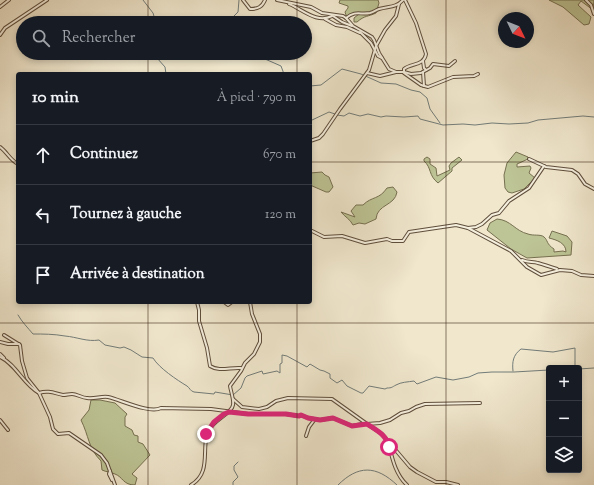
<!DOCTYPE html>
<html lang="fr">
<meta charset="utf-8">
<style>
:root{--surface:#171b24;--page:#242831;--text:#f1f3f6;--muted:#9ea1a6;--line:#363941}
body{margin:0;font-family:"Sorts Mill Goudy",serif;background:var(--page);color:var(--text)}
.controls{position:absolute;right:12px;bottom:12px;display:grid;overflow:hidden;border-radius:4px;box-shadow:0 2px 6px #0003}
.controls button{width:36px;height:36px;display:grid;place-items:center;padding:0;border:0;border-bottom:1px solid var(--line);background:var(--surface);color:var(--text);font:20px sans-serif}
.compass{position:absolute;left:498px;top:12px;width:36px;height:36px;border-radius:50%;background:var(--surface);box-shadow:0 2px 6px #0003;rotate:133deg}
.stop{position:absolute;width:12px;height:12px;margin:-9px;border:3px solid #db2777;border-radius:50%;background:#fff}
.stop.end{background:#db2777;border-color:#fff;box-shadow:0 1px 4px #0008}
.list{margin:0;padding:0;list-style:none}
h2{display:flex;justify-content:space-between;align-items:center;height:52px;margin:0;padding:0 16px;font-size:17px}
h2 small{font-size:13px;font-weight:400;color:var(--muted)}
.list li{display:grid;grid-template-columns:26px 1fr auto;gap:12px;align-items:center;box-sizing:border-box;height:60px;padding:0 16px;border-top:1px solid var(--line)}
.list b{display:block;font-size:15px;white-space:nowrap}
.list em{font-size:13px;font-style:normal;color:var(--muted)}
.icon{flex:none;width:22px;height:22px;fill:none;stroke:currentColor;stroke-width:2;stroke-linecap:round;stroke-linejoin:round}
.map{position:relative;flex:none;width:594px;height:485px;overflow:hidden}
.search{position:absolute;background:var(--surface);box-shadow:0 2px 6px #0003;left:16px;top:16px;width:296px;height:44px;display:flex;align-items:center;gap:10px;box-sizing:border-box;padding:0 14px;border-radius:22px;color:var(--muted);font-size:15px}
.panel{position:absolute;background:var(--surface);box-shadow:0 2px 6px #0003;left:16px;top:72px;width:296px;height:232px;border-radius:4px}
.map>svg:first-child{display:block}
.green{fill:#bdc495;stroke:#767050}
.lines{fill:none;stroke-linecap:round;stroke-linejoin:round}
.stream{stroke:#727c79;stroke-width:1}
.street-casing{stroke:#5f4e3c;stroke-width:4}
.street{stroke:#f5efde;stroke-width:2}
.route{stroke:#db2777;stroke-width:5}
.grid{fill:none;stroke:#2f1b0b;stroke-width:1;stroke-opacity:0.55}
</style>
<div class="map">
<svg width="594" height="485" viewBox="0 0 594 485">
<rect width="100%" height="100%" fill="#f0e7cd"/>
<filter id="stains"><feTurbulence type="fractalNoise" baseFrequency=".005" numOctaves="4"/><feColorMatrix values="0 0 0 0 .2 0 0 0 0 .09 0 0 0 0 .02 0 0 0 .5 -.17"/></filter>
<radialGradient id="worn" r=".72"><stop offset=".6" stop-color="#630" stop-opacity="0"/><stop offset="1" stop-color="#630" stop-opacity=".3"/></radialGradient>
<!-- green -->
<g class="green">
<path d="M340,0H378L379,3L376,13C368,17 365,15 357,22H354V18L359,14L352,15L347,18L345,12L348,8V6L339,3Z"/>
<polygon points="549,0 594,0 593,10 581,1 578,5 591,17 589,24 584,25 563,7"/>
<polygon points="516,152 528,157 528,159 517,164 517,167 530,166 531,168 529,173 535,178 524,189 512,193 508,192 505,188 504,175 507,163"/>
<path d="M427,157L430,159V164L436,168L437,176L450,170L449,166L451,163L459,157L462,160L452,168V171L438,183C428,175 432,168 424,161V159Z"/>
<polygon points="322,172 325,175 329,177 333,187 329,192 326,192 310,185 310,173"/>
<path d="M393,187L397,192C395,206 377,204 376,219L365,224L359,223L353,225C350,219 345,217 341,212L355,217L351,211L356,205H363C372,196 379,200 387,188Z"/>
<path d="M497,219C511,220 515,231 528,234C533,236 541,234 544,237C548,240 546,244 554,249V252L563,251L566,252C566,243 557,240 549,238L552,231L567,236L572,242L571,255L527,258L511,249L487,230L490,223Z"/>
<path d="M91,400H100L115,403L127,414L125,417V426L132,430L134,435L138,436V442L143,444L150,455L132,474L137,478L135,485C123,485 123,477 115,474C111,472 106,472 102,470L101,461C88,448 89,436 81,420L89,410Z"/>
</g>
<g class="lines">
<!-- stream -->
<g class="stream">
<polyline points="143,0 153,13 156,23"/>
<polyline points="233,23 233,17 238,12 239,0"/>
<polyline points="158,53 157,58 165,67 166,74"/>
<polyline points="257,53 265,59 281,66 284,74"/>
<polyline points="310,86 321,85 342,69 361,74 381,83 396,84 411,90 420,92 427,98 430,109 440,123"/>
<polyline points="337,115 344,116 349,113 360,116 368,114 381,117 386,116 404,117 418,116 420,119 443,125 463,124 475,125 492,123 509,124 528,123 538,120 583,116 594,117"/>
<polyline points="310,121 329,112 335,114"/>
<path d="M18,315C22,322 28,328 33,334C43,334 54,334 65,336C77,337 87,342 99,340L105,345L120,348L124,347L131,350L142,357L153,358C159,368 177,380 187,386C190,388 190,391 194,392L214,394L215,392L233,395L241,388L245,378L247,376L262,371L263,374L277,371L280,373V364L282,363V355L287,356L307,367L310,364L320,370L324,371L330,374V378L337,383L342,380L347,386L361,393H363L369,386L385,389L387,388C392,388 392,387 396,385C401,382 408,382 414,381L417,384L436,377L453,380L469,377L478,373L492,372H514L549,370"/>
<polyline points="579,369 594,368"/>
<path d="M513,371C512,362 513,355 521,349L553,352L575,348V368"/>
<polyline points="233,485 233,482 238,477 234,470 234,466 238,462"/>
<path d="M338,485C358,465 376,465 397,485"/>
</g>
<defs>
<g id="street">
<path d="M243,0L250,9C258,9 262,7 265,0"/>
<polyline points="277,0 311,7 322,13 343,16 346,18 353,26 372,37 374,40 379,53 389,69 396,72"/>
<polyline points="586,0 591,5 594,14"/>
<path d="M289,4C302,9 317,24 332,16"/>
<polyline points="0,7 9,0"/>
<polyline points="333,16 342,22 352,26"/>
<path d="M346,18C356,10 360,15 370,13C374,12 376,10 379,9C388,6 396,8 403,0"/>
<polyline points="325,19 336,25 347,27 360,33"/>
<polyline points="360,32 371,43 378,56 382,58"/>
<polyline points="0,35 5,28 47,0"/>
<polyline points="423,61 424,68 426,70"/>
<path d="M404,72V69C411,63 424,66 426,54L416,23L405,0"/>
<polyline points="404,72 404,73 421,85 428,87 453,77 474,76 478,74"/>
<polyline points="423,72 424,86"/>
<polyline points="367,73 380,76 396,72 404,72 411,74 421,73 430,68 433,64 449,66 455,61"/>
<polyline points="310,141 319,138 323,134 340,109 369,70 376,46 385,30 396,16 399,4"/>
<path d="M0,147C7,152 10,160 18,164"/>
<polyline points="529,159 546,167 572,170 578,174 585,184 594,189"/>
<polyline points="468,228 476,227 482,224 492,215 499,213 509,201 529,188 544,166"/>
<polyline points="310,232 312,231 324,237 342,236 365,243 387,239 392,241 403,241 409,232 456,225 468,228 511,251 527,267 541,275 560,270 572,271 581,275 594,276"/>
<path d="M522,260C529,263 533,261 538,263C545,265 551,267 557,269"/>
<path d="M197,302L199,310V321L207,348L210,366C219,372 231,367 241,368"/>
<polyline points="224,302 228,305 232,302"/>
<polyline points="4,335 20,345 22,361 27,378 39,393 50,417 53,429 58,434 69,433 101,455 107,463 115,485"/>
<polyline points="0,342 8,344 19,344"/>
<polyline points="0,354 4,358"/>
<path d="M0,357C16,364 23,384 39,393C48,390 54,393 63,395C66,395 69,394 72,394C77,394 82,398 87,398C95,399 101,396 108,397C121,400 150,414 161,408L211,409L248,414H285L299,416L301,415L308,418L320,420L333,418L352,426L362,424H367L382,434L410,467L417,472L436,482H446L458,485"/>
<polyline points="233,399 242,407 259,409 267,407 276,401 288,398 332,399 367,424 380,423 390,420 401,413 409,411 416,407 425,404 480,403"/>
<polyline points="0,420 8,430"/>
<polyline points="306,436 309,427 315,419"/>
<path d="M388,442C392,457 395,474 407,485"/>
<polyline points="110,471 109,474 112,480"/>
<path d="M191,485C211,473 202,452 207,434C210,421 232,414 233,405C234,400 231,392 230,386L241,371L245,363L254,354L260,342V334L252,314L250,302"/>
</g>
</defs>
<!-- street casing -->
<use href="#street" class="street-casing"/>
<!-- street -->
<use href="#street" class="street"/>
</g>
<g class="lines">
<!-- route -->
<path class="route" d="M206,434L214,422L224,414L229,412L248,414H286L299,416L301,415L308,418L320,420L333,418L352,426L367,424C376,430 387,435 389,447"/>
</g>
<!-- grid -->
<path class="grid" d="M148,0V23M297,0V23M446,0V485M148,53V74M297,53V74M0,162H18M310,162H594M148,302V485M297,302V485M0,323H594"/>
<rect width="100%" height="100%" filter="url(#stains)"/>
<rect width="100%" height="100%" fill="url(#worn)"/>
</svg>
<div class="controls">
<button>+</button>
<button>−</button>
<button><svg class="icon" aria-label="layers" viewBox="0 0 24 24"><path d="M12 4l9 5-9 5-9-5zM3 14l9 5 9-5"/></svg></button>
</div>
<svg class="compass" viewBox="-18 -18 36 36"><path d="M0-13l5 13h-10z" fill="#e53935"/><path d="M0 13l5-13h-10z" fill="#9ea1a6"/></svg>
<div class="stop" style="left:389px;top:447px"></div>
<div class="stop end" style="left:206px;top:434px"></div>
<div class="search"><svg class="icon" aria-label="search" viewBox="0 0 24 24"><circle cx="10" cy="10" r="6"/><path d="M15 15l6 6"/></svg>Rechercher</div>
<section class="panel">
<h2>10 min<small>À pied · 790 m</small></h2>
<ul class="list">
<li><svg class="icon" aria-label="ahead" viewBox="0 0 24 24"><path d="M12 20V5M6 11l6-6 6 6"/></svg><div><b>Continuez</b></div><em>670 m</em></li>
<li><svg class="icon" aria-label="left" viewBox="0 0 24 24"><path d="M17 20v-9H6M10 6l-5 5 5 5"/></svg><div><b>Tournez à gauche</b></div><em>120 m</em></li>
<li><svg class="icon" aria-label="arrive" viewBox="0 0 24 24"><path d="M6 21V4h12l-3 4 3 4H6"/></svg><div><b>Arrivée à destination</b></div></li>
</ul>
</section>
</div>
